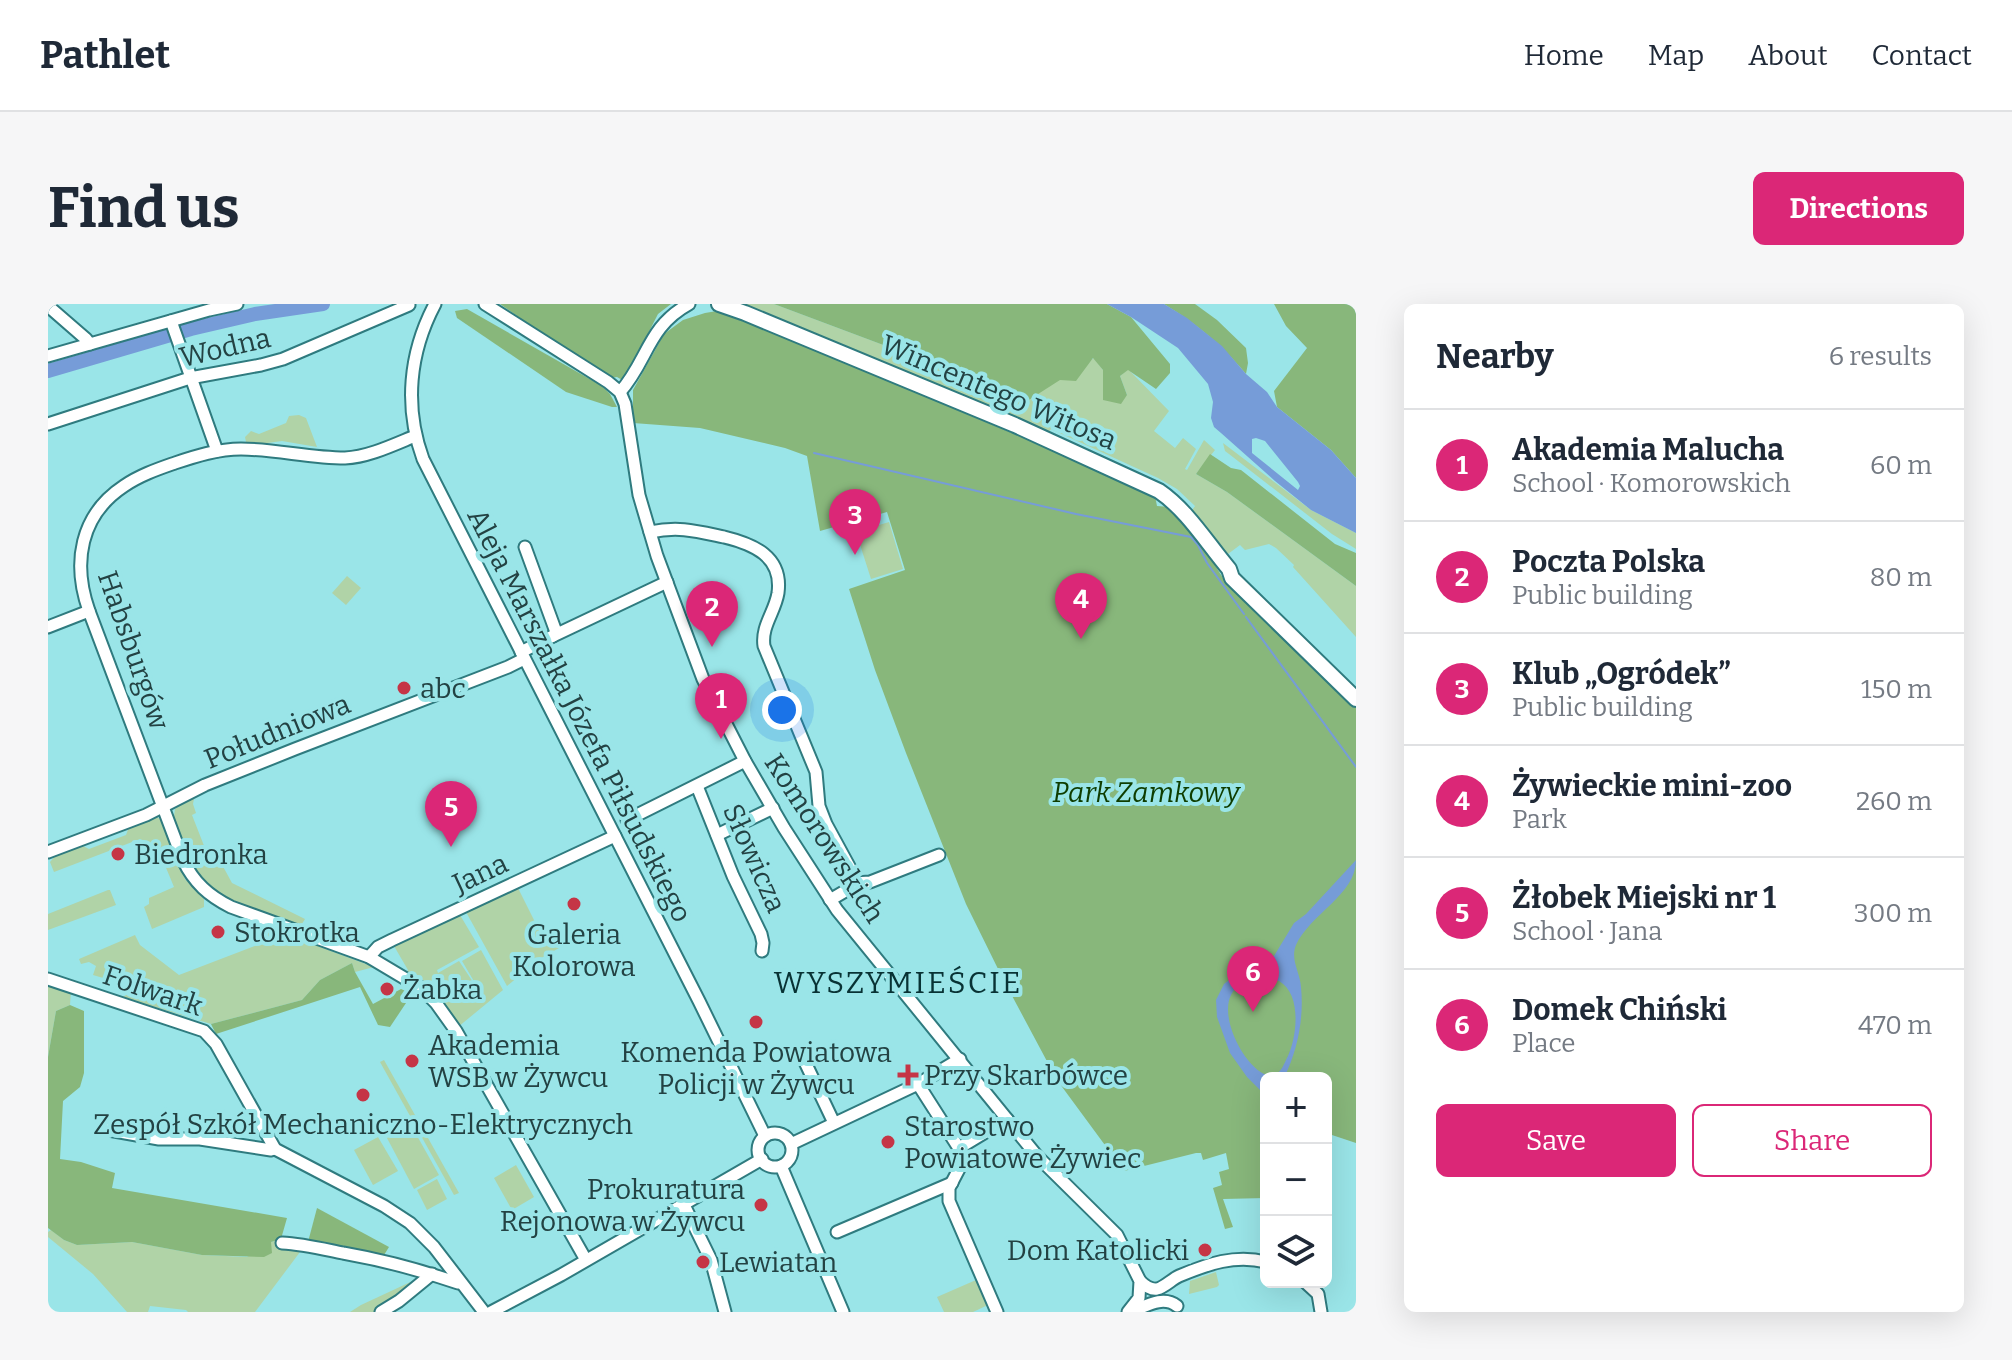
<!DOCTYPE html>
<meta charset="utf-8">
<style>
:root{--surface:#fff;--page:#f6f6f7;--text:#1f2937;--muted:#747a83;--line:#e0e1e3;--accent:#db2777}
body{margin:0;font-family:Bitter,serif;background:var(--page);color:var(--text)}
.controls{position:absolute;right:24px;bottom:24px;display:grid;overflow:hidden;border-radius:12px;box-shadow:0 8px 32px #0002}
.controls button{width:72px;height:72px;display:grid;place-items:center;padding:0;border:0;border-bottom:2px solid var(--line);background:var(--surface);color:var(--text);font:40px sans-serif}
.you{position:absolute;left:734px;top:406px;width:28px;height:28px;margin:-20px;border:6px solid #fff;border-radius:50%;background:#1a73e8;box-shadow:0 0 0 12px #1a73e833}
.badge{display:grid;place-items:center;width:52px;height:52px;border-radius:50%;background:var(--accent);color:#fff;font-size:26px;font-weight:700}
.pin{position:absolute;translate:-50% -66px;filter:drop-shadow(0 2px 4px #0008)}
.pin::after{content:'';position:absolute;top:42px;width:28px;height:24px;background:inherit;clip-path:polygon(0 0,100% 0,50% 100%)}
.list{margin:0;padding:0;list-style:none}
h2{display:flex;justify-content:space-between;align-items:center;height:104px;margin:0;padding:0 32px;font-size:34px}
h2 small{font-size:26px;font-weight:400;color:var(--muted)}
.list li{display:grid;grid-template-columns:52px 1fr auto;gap:24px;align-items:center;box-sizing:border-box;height:112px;padding:0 32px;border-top:2px solid var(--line)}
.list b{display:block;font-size:30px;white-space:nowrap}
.list p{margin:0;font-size:26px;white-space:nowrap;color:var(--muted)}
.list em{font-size:26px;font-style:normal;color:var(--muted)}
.actions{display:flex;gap:16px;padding:24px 32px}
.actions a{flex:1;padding:18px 0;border:2px solid var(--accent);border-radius:12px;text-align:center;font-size:28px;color:var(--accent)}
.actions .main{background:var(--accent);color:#fff}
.icon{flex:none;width:44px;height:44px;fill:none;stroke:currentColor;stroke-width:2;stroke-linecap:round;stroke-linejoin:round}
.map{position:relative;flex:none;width:1308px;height:1008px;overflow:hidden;border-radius:12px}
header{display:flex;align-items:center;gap:48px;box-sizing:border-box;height:112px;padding:0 40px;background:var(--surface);border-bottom:2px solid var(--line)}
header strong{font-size:38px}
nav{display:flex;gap:44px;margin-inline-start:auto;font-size:28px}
.intro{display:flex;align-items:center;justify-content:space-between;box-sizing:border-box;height:192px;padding:0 48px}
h1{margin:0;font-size:56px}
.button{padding:20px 36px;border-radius:12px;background:var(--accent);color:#fff;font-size:28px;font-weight:700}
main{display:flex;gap:48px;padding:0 48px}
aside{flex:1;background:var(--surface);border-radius:12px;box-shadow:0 8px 32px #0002}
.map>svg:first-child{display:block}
.green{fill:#b0d3a7}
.forest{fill:#88b77b}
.water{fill:#769cd8;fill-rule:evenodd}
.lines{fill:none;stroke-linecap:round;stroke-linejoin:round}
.stream{stroke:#769cd8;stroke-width:2}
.river{stroke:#769cd8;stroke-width:14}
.minor-casing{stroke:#2f7b7f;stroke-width:15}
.major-casing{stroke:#2f7b7f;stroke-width:18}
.minor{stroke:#fff;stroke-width:11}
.major{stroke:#fff;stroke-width:14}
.poi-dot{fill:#c53546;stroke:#9ae5e8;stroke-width:3}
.labels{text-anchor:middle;stroke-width:8;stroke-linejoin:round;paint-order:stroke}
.street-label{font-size:28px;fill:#234243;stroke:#9ae5e8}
.poi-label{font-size:28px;fill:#234243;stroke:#9ae5e8;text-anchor:start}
.park-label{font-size:28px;font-style:italic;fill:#0e3d00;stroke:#9ae5e8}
.neighbourhood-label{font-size:30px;letter-spacing:2px;fill:#083234;stroke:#9ae5e8}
</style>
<header>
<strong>Pathlet</strong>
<nav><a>Home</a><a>Map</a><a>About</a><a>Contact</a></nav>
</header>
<div class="intro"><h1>Find us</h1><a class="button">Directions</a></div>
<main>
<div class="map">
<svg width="1308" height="1008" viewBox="0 0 1308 1008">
<rect width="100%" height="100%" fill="#9ae5e8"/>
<!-- green -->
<g class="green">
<polygon points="688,0 726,0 838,42 1012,76 1046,54 1055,66 1055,96 1079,91 1072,72 1080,65 1121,107 1106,127 1127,144 1135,134 1148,145 1137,165 1139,166 1156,136 1167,146 1148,170 1179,188 1308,282 1308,333 1245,263 1246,261 1228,244 1221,240 1197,246 1192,241 1180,250 1143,208 1147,202 1129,185 1110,174 1003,125 1000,129"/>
<polygon points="251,111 258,114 269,143 234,137 212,140 198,138 197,133 203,127 211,130 238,119 241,112"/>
<polygon points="1175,139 1263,206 1308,229 1308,245 1284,230 1181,150 1177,147"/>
<polygon points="841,218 855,265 823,275 808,228"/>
<polygon points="299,272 313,284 298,301 284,289"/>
<polygon points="147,490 145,500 148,509 144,511 162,557 171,555 184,579 257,615 252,623 183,597 159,584 141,560 126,513 127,505"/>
<polygon points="109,513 117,519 137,575 156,595 156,603 104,625 96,603 101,600 101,594 126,583 109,542 92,535 6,568 2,558 9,550 33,541 41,545 78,531 81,523"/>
<polygon points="470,584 495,634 505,630 511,644 490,656 459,682 418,608"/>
<polygon points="60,586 62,586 68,601 0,626 0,610"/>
<polygon points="412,611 431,643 389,666 390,669 411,657 437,696 414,657 433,646 455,686 410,723 358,669 360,666 346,642"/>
<polygon points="221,624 326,663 307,668 304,659 272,676 254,696 163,720 74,693 87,687 83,678 65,672 62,676 45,671 48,662 41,658 33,660 31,655 87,631 92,641 131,671 209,641 207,634 213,633"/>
<polygon points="0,679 23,687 22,701 8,707 0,753"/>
<polygon points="336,756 411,889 406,891 332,758"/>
<polygon points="363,821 391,871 366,885 339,834"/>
<polygon points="330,833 350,867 325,881 306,846"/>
<polygon points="468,861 486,893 464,906 446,874"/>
<polygon points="389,875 399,895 379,906 369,886"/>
<polygon points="3,926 16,936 29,941 84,938 154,951 199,953 223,938 233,935 255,944 207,1008 140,1008 138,1006 102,1002 100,1008 79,1008 45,970 0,933 0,928"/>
<polygon points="1168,968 1171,981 1169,983 1141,990 1142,977"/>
<polygon points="371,974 341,1008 302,1008 313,1001"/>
<polygon points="928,976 940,1001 925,1008 896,1008 889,993"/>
</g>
<!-- forest -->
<g class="forest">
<polygon points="452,0 623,0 610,10 578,73 574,76 569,73 563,74 471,17 472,14"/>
<polygon points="726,0 1059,0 1083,13 1122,60 1122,69 1108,85 1080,66 1072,72 1079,91 1073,100 1055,96 1055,66 1045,54 1028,77 1012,76 976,99 838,42"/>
<path d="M1116,0H1147L1169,16L1198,44L1200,59L1198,70C1172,39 1150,21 1116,0Z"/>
<polygon points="1226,0 1308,0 1308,174 1283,146 1229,103 1226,87 1259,44 1238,22"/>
<polygon points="419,5 554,82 562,90 569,103 564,103 518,88 409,14 407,7"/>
<polygon points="669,7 679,9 1054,167 1107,192 1109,202 1122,203 1151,236 1175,274 1208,304 1308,399 1308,839 1278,829 1278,774 1218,774 1218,894 1175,895 1185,923 1177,925 1165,884 1174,881 1171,868 1181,865 1178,849 1155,856 1153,849 1148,849 1076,867 1009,776 954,673 918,600 858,449 827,366 801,285 857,266 839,208 772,227 759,152 737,144 652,124 585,119 585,86 616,30 635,16 657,9"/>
<polygon points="1162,150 1183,164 1193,166 1287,240 1308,249 1308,282 1179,188 1148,170"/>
<polygon points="304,659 307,668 325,700 353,685 364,690 342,723 330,721 312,683 168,730 163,720 254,696 272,676"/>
<polygon points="22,701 36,707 36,769 32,783 15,797 12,855 33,858 67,869 64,884 239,914 233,935 223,938 224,949 216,953 154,951 84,938 29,941 16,936 0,924 0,753 8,707"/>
<polygon points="269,904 341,943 336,951 260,938"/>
</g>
<!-- water -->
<g class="water">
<path d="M1059,0H1116L1139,14L1174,42L1198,70L1219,88L1229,103L1283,146L1308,174V229L1263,206L1227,177L1173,129L1166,123L1163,114L1165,98L1160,80L1130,44L1083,13ZM1208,134L1217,137L1250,178L1252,182L1250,186L1204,149V135Z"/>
<path d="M1308,556C1308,591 1262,610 1248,641C1242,656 1252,668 1253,683C1256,714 1250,745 1236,774H1218V800L1215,789L1199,773L1182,749L1169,713L1168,696L1176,680L1196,664L1226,652L1246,619L1258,610ZM1219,673C1220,673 1230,677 1231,677C1254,690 1249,732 1240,752C1236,759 1234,769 1225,771C1203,778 1156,698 1195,679C1202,675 1212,675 1219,673Z"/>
</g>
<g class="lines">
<!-- stream -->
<g class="stream">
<polyline points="766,149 1028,210 1143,233 1150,241 1159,259 1196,310"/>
<polyline points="1198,313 1308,463"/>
</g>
<!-- river -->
<polyline class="river" points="0,67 143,25 207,10 275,0"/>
<defs>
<g id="minor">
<path d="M387,0C361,49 356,103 375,155L651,697L717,832"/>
<polyline points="437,0 560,78 572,88 577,100 591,191 609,252 655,375 697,457 736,524 789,606 989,852 1069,931 1092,977 1091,994 1080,1008"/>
<polyline points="0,2 38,35 42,40"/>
<polyline points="123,17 169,147"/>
<polyline points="0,52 161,6 189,0"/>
<path d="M572,88C600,57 599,23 641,0"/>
<polyline points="0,120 142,74 213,61 235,55 361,1"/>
<path d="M367,132C345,141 320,153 297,154C262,154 227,145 193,145C170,145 148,152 127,159C110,165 92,171 76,182C32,211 24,259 41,307L135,556C146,579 161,592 183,603L321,653L373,684L388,699L408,727L538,956"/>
<path d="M602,228C631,222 648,227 676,233C705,240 735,252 730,289C727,308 713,322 716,342L768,468L771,502L778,520L803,566L807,577L804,583L782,596"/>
<polyline points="0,323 41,307"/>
<polyline points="505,332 619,278"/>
<polyline points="473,348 505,332 508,328 477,243"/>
<polyline points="649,482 685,572 713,630 715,639 714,647"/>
<polyline points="579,516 697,457"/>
<polyline points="669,531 725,504"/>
<polyline points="0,548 98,511 157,481 247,445 460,363 476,355"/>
<polyline points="806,579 822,578 891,551"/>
<polyline points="321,653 330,643 344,636 567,532"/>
<polyline points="0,675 156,727 168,740 227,845 336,902 362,919 386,943 436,1008"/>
<polyline points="757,758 786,819"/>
<polyline points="870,780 914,849 912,863 901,884 901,897 949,1008"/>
<polyline points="55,825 111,835 152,835 223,846 227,845"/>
<circle cx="727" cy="846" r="17"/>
<polyline points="743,840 870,780 912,755"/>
<polyline points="911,844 959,815"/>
<polyline points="733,862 795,1008"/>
<polyline points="636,901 663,956 677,1008"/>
<polyline points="789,928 904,879"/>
<path d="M234,939C255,940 275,945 295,949C335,956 372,966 410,979L412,978"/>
<path d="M1092,977C1097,982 1102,986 1109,985C1117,983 1124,975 1131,972C1160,960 1187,950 1218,958"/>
<polyline points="1257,978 1270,990 1273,1008"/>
<polyline points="333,1008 351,997 384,970"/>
<polyline points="443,1008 513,971 714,855"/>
<path d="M1083,1008C1098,1002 1115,991 1129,1002"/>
</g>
<path id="major" d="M671,0L697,9L967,121L1111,187C1139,206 1159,239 1181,265L1184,274L1308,395"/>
</defs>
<!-- minor casing -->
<use href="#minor" class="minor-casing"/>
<!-- major casing -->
<use href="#major" class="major-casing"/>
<!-- minor -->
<use href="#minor" class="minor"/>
<!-- major -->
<use href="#major" class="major"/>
</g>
<!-- markers -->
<g class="poi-dot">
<circle cx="356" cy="384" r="8"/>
<circle cx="70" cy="550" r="8"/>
<circle cx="526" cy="600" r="8"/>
<circle cx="170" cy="628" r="8"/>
<circle cx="339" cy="685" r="8"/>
<circle cx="708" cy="718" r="8"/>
<circle cx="364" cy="757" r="8"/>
<path d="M856 759h8v8h8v8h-8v8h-8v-8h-8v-8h8z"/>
<circle cx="315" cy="791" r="8"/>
<circle cx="840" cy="838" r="8"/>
<circle cx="713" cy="901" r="8"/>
<circle cx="1157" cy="946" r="8"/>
<circle cx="655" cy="958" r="8"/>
</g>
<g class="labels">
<!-- street labels -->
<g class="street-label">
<text transform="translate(177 43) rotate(-13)" y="10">Wodna</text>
<text transform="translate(951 88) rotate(23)" y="10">Wincentego Witosa</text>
<text transform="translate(86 346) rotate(71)" y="10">Habsburgów</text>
<text transform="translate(532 411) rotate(63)" y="10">Aleja Marszałka Józefa Piłsudskiego</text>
<text transform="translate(229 427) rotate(-22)" y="10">Południowa</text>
<text transform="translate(777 534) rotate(57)" y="10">Komorowskich</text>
<text transform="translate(707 554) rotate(66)" y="10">Słowicza</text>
<text transform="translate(432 569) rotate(-25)" y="10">Jana</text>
<text transform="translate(105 686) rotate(19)" y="10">Folwark</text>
</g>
<!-- poi labels -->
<g class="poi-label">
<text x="372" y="394">abc</text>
<text x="86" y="560">Biedronka</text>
<text x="186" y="638">Stokrotka</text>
<text x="526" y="640" text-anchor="middle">Galeria<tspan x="526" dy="32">Kolorowa</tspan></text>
<text x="355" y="695">Żabka</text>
<text x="380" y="751">Akademia<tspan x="380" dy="32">WSB w Żywcu</tspan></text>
<text x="708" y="758" text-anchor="middle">Komenda Powiatowa<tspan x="708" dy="32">Policji w Żywcu</tspan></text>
<text x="876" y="781">Przy Skarbówce</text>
<text x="315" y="830" text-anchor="middle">Zespół Szkół Mechaniczno-Elektrycznych</text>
<text x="856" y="832">Starostwo<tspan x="856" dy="32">Powiatowe Żywiec</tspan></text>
<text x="697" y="895" text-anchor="end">Prokuratura<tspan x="697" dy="32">Rejonowa w Żywcu</tspan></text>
<text x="1141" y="956" text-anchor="end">Dom Katolicki</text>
<text x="671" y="968">Lewiatan</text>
</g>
<!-- park labels -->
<g class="park-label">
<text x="1098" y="498">Park Zamkowy</text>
</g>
<!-- neighbourhood labels -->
<g class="neighbourhood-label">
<text x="850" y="689">WYSZYMIEŚCIE</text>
</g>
</g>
</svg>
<div class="controls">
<button>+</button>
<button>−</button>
<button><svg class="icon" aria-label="layers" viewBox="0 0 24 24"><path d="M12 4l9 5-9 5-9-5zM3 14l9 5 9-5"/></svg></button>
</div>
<div class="you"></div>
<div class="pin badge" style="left:673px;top:435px">1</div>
<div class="pin badge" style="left:664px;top:343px">2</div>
<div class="pin badge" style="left:807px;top:251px">3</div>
<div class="pin badge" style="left:1033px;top:335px">4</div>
<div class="pin badge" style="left:403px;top:543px">5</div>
<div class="pin badge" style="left:1205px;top:708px">6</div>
</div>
<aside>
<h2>Nearby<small>6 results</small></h2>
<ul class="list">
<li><span class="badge">1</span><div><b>Akademia Malucha</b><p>School · Komorowskich</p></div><em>60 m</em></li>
<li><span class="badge">2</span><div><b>Poczta Polska</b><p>Public building</p></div><em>80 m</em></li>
<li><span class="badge">3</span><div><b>Klub „Ogródek”</b><p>Public building</p></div><em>150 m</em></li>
<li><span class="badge">4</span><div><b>Żywieckie mini-zoo</b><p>Park</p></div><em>260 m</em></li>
<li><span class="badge">5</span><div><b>Żłobek Miejski nr 1</b><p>School · Jana</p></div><em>300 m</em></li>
<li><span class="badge">6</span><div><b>Domek Chiński</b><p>Place</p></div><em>470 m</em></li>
</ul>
<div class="actions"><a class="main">Save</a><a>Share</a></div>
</aside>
</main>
